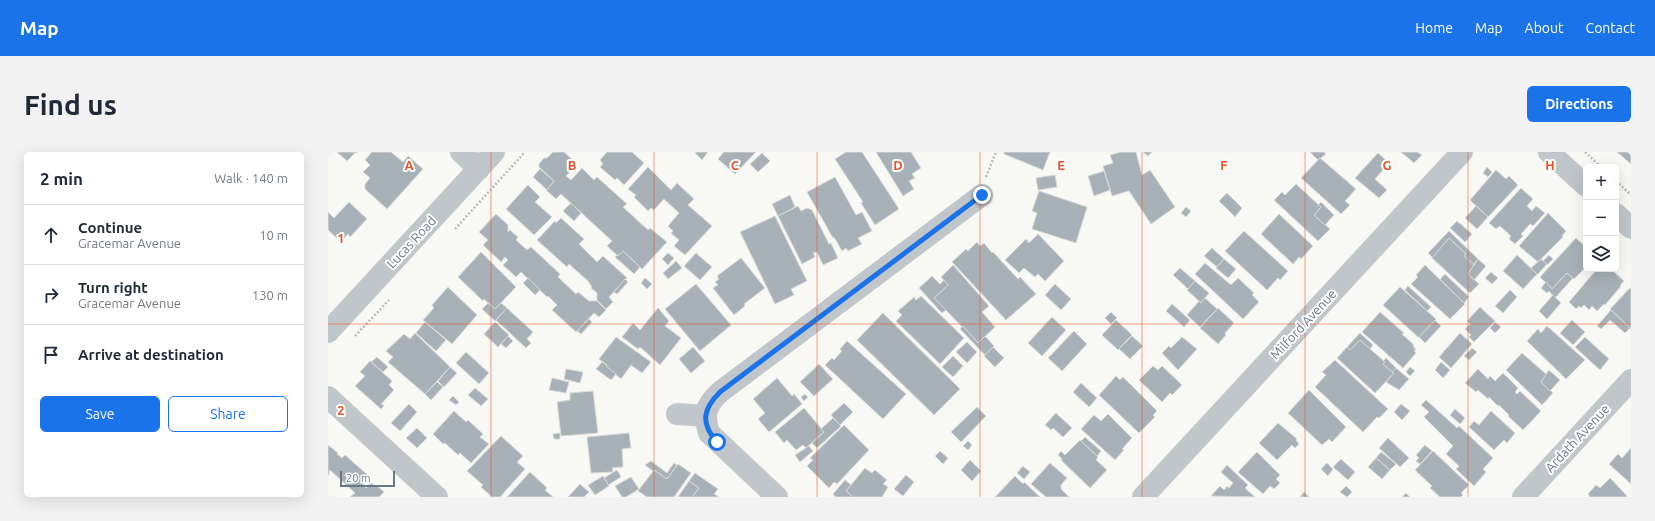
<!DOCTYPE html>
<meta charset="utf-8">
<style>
:root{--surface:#fff;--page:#f2f2f3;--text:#1f2937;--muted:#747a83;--line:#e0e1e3;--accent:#1a73e8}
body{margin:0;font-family:Ubuntu,sans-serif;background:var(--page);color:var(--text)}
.controls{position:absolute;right:12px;top:12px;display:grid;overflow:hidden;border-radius:6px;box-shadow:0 4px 16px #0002}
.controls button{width:36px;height:36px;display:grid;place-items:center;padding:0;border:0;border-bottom:1px solid var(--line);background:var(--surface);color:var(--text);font:20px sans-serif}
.scale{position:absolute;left:12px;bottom:10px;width:55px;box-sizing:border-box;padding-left:4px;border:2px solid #677887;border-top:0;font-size:11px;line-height:14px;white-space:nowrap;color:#677887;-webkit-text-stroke:3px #fff;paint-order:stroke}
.stop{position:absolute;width:12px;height:12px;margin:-9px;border:3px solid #1a73e8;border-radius:50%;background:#fff}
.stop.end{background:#1a73e8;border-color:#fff;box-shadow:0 1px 4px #0008}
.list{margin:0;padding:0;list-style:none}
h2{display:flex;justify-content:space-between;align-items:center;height:52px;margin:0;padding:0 16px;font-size:17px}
h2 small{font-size:13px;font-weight:400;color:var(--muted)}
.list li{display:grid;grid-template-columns:26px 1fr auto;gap:12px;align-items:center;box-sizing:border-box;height:60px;padding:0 16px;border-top:1px solid var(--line)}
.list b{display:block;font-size:15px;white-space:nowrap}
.list p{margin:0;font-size:13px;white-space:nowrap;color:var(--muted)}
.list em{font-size:13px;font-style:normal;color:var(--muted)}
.actions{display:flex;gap:8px;padding:12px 16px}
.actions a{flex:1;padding:9px 0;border:1px solid var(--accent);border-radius:6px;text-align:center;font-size:14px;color:var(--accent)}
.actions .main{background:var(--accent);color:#fff}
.icon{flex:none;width:22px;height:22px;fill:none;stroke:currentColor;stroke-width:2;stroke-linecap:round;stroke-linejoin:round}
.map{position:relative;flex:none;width:1303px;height:345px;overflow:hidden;border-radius:6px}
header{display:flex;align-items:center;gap:24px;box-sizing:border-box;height:56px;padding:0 20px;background:var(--accent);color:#fff}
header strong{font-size:19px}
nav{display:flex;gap:22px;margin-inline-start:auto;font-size:14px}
.intro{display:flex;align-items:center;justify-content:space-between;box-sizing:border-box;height:96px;padding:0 24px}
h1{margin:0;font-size:28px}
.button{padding:10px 18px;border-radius:6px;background:var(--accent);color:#fff;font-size:14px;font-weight:700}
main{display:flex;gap:24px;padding:0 24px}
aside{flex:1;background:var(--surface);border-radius:6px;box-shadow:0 4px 16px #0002}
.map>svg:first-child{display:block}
.building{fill:#a8b1b7;stroke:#dadad8}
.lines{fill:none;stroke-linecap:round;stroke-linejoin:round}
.path{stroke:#b9bdc0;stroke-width:2.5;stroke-dasharray:2 2;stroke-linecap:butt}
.minor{stroke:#c1c6ca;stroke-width:22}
.route{stroke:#1a73e8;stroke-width:5}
.grid{fill:none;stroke:#e3562a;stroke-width:1;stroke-opacity:0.55}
.labels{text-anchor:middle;stroke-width:4;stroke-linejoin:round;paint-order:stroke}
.street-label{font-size:13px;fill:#677887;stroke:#fff}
.grid-label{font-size:13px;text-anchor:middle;font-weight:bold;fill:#e3562a;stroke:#fff;stroke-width:4;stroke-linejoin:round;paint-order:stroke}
</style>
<header>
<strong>Map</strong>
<nav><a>Home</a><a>Map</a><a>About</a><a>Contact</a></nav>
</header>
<div class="intro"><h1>Find us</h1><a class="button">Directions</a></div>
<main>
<aside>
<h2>2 min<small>Walk · 140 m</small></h2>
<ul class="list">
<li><svg class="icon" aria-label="ahead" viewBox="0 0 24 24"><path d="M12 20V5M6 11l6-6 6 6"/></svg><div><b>Continue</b><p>Gracemar Avenue</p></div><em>10 m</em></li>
<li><svg class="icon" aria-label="right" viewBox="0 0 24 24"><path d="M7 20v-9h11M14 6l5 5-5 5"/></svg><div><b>Turn right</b><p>Gracemar Avenue</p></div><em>130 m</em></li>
<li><svg class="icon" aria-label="arrive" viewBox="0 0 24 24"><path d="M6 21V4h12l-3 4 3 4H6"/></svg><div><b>Arrive at destination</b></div></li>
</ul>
<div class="actions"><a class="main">Save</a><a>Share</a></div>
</aside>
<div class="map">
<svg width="1303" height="345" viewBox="0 0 1303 345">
<rect width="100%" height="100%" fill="#f8f8f5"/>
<!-- building -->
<g class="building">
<polygon points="9,0 30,0 29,1 28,0 19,9"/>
<polygon points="44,0 63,0 75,10 80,4 95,17 59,57 37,37 37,32 42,26 35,20 42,13 37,8"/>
<polygon points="225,0 236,0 249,12 238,24 243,28 254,16 266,28 269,25 299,52 295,55 320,78 322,76 339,90 314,117 295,99 290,104 279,94 284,89 233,42 228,47 218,38 226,29 211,15 211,12 216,6 219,6"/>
<polygon points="279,0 304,0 316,11 296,33 289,26 287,28 272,15 275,12 272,8"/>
<polygon points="369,0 380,0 374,8 367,1"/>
<polygon points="396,0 428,0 407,22 390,7"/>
<polygon points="518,0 534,0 571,57 547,73 533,51 535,50 507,7"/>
<polygon points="548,0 583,0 593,16 584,22 587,26 581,29 586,37 575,44"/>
<polygon points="676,0 722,0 715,18 676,2"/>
<polygon points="793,0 808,0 814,23 822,18 847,55 823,72 801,39 784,44 775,14 785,11 782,3"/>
<polygon points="815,0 824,0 820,4"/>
<polygon points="982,0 996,0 998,2 990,8"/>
<polygon points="1073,0 1089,0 1094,3 1086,11"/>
<polygon points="1289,0 1303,0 1303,12"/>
<polygon points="434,1 442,9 430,20 422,12"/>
<polygon points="1050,1 1061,11 1047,27 1059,38 1051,46 1027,26"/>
<polygon points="992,6 1028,37 1017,49 1022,53 1013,62 973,26"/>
<polygon points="320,15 343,38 349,31 366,47 360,53 384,74 357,103 346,94 351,88 343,81 345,79 340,74 351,61 336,47 326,58 323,56 320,59 306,45 308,43 300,37"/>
<polygon points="1159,15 1164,20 1160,25 1155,21"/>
<polygon points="212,17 226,29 219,38 205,25"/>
<polygon points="1168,18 1178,27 1181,24 1190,33 1160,65 1142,48"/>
<polygon points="776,19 782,38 766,44 760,24"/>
<polygon points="727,23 729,35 710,38 708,26"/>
<polygon points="507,25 528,63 534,60 544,79 530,86 534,92 520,99 518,96 514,99 506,85 505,86 479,40"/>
<polygon points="968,32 993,55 986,63 1002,77 990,89 946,48 954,40 957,43"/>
<polygon points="200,33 212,45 207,50 224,65 206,83 178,57"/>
<polygon points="1193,36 1205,47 1199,54 1204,59 1208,54 1217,61 1205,74 1202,72 1193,82 1195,84 1187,92 1181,87 1183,84 1172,74 1168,77 1161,71"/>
<polygon points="711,39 759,55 748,91 704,77 709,61 704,59"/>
<polygon points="899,41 914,56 907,65 891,49"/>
<polygon points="462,43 467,55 450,64 444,52"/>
<polygon points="21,50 39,67 22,85 20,82 13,90 0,78 0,60 6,66"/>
<polygon points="993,50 1006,63 997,73 986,63 993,55 990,53"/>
<polygon points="243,51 253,61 246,69 235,59"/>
<polygon points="470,54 473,59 479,56 484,58 501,92 503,91 510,106 495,113 489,100 485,101 487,105 474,112 450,64"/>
<polygon points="1148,54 1160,65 1149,77 1137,66"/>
<polygon points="858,55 863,59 858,65 853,61"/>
<polygon points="1220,61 1238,79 1234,84 1235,85 1210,110 1191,94"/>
<polygon points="168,62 180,73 180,80 182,78 190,85 188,88 199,98 203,95 232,122 230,125 248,142 250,140 261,149 269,149 278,158 271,165 266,161 248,180 224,158 229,153 220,144 219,145 193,120 188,125 175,113 180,108 177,105 173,110 155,93 160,88 151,80"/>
<polygon points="951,62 985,94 973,107 971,105 965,112 933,82"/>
<polygon points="447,64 479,129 463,137 466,143 447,152 412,80"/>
<polygon points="233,66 256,87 251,92 269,110 275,104 299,126 281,145 285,150 278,157 269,148 269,141 263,136 264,135 260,129 241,112 239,115 209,88 227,69 228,71"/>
<polygon points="1129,69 1144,82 1137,90 1122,76"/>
<polygon points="916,79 960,119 952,128 950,126 939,138 897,99"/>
<polygon points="1121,79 1150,107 1145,113 1136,104 1138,102 1121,86 1105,106 1100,101"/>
<polygon points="710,82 736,109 717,129 710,122 707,125 696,116 691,121 677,108 698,87 701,91"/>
<polygon points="1121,86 1138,102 1136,104 1147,114 1140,122 1151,132 1142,141 1104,106"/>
<polygon points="1248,86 1258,95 1258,115 1246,127 1239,121 1224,137 1212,125"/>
<polygon points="649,90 652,94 656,91 664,101 665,100 690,127 692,125 708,142 678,168 624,110 638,97 640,99"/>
<polygon points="884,96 896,107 889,115 876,104"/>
<polygon points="295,99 312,115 306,122 287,105 289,103 290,104"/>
<polygon points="153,100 188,135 167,157 156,147 155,149 130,125"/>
<polygon points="340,101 346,106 340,113 334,107"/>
<polygon points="368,101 384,115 372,128 356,114"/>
<polygon points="1189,103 1209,122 1195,137 1175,119"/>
<polygon points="1221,103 1225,107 1219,113 1215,109"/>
<polygon points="413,106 437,136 416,152 417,154 406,163 385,136 390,133 387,130 391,127 389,124"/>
<polygon points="896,107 908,117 900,126 888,116"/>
<polygon points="1150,107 1158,114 1146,128 1140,122"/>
<polygon points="1213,107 1219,112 1209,123 1209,122 1203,116"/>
<polygon points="348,109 354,116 340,127 335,121"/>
<polygon points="877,111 903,133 910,126 926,141 924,143 931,150 915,167 867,122"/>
<polygon points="625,113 661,154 654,160 667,175 650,191 606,146 620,133 613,125"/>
<polygon points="1097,113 1137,152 1122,167 1083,132 1090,125 1088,123"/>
<polygon points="852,116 867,129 860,137 845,123"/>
<polygon points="1269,117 1284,118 1296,129 1292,133 1293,134 1277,153 1276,152 1269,159 1264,154 1261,158 1256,153 1253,156 1251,154 1248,157 1241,150"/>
<polygon points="1163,120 1170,126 1164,132 1157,126"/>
<polygon points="1239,121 1245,126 1227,146 1221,139 1219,141 1213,136 1218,130 1224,137"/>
<polygon points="1117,122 1141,145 1136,151 1112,127"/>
<polygon points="604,124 612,132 616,128 620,133 606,146 618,158 614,161 591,136"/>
<polygon points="200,126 212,138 207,143 195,131"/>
<polygon points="317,126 324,132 319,137 313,131"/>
<polygon points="297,127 300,130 289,142 286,140"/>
<polygon points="867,129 881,141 873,151 859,138"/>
<polygon points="368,132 403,173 372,199 337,157"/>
<polygon points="727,132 743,147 733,158 717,143"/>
<polygon points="1080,134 1103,155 1099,159 1077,138"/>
<polygon points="120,135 149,163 124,192 95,168 106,156 104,153"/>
<polygon points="1072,135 1108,167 1091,186 1055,153"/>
<polygon points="1302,136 1303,137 1303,177 1282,157"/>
<polygon points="1182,138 1189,145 1175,161 1167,154"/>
<polygon points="1225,143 1233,151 1219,167 1211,159"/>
<polygon points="593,144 636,186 612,212 568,169 574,163 570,159 586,145 588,148"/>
<polygon points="877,146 889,157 872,175 859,163 871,149 873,151"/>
<polygon points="160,151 167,157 173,151 179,156 167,169 154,157"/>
<polygon points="844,152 862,168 856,175 838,159"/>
<polygon points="1152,155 1167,169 1146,190 1141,185 1143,183 1137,177 1142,172 1139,169"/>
<polygon points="179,156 205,180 199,187 203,191 198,196 168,168"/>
<polygon points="330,156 341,169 337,174 353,186 332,213 312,195 310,197 294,185 305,171 312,178"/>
<polygon points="890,156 906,171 897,181 898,183 890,192 872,176"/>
<polygon points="1283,158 1302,176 1297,181 1282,168 1273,177 1269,174"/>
<polygon points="783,160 789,166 783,172 777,166"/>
<polygon points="1052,160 1076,181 1074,182 1086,193 1085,194 1088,198 1086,199 1088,201 1075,216 1034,180"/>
<polygon points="555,161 632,237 606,263 529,188"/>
<polygon points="724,165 738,178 714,204 700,191"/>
<polygon points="261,167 264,170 253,182 249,179"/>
<polygon points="788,168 804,183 790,198 774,183"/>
<polygon points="1107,168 1113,174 1097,191 1091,185"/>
<polygon points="1244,168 1257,180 1245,193 1232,181"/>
<polygon points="97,170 118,188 108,199 88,181"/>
<polygon points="167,170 181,183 170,195 156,182"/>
<polygon points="1167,170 1173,175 1167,181 1162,176"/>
<polygon points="635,174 650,191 657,184 666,194 657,203 632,177"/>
<polygon points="1219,174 1257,208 1238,227 1199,189 1210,177 1213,181"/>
<polygon points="746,179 759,192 734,219 720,206"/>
<polygon points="87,181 122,215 97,242 60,210 65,205 58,199 76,182 82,187"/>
<polygon points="1032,181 1045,193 1042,197 1032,188 1022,198 1019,195"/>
<polygon points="1132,181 1144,192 1123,216 1111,205"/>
<polygon points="180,184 185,189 178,196 173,192"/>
<polygon points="804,184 815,194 802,207 791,197"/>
<polygon points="288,185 323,210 314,221 303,213 293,227 278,214 279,213 271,207"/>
<polygon points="854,185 869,197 850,218 834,201 841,194 843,196"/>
<polygon points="1257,185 1281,207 1272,218 1247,195"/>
<polygon points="1032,188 1057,210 1055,212 1066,221 1047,241 1009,206 1019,195 1022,198"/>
<polygon points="519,189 578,242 555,267 497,213 504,206 506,208 514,199 512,197"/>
<polygon points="639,190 649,200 639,211 628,200"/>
<polygon points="365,195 377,209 363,221 351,207"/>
<polygon points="665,195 676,206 667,215 656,204"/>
<polygon points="1144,196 1149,200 1141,208 1136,204"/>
<polygon points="138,200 161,221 151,232 128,211"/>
<polygon points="1194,201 1219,223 1213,230 1225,241 1214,253 1178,218"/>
<polygon points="625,204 635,214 625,225 614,215"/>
<polygon points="49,205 60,215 55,220 43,210"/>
<polygon points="1058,206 1068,216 1064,220 1055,212 1057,210 1055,209"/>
<polygon points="1007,208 1060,257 1051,266 1049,265 1035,280 987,235 998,223 994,220"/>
<polygon points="42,209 64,229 61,233 66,238 53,252 56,254 53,257 27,234 37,224 32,220"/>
<polygon points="274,210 279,213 278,214 288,222 283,228 268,217"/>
<polygon points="1113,210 1122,218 1115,226 1107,218"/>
<polygon points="491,212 505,227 486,244 472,230"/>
<polygon points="825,214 830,218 834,214 854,233 844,243 842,241 834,250 811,228"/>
<polygon points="122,215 129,221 116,235 110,229"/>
<polygon points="1082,215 1087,219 1082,224 1078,220"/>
<polygon points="1068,216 1081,227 1071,238 1058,230 1066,221 1064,220"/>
<polygon points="238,217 255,220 252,231 236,227"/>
<polygon points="1150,217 1160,227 1162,224 1167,229 1175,221 1190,236 1187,240 1189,242 1192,239 1213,259 1195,278 1180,264 1181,263 1171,253 1170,254 1161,245 1160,247 1150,238 1148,240 1137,231"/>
<polygon points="1221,218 1232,228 1222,239 1213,230"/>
<polygon points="788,224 792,228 795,225 829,259 825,263 827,265 811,281 771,243"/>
<polygon points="224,226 241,230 238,241 221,238"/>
<polygon points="449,226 464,244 466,242 474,252 441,280 430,267 437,261 425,247"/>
<polygon points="109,230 115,235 103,248 97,242"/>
<polygon points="753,231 769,246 761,255 745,240"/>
<polygon points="147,236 160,247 153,254 140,243"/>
<polygon points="981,238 1018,275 1004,290 1001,287 994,293 960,261"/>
<polygon points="265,239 270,281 233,284 229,250 242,248 242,241"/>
<polygon points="477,242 480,245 476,249 473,245"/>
<polygon points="125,244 131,250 128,253 121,248"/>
<polygon points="1098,248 1129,276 1131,274 1165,306 1155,317 1158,320 1146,334 1128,317 1131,314 1118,302 1125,294 1096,265 1101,260 1093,253"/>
<polygon points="516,251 525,260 512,273 503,263"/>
<polygon points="81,252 89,260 72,279 63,271"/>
<polygon points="1073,252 1082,259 1074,268 1066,260"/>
<polygon points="649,255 658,264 633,290 623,280"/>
<polygon points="476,256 496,280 478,296 475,293 468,298 459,288 456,291 447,280"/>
<polygon points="1127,257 1137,266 1132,272 1122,263"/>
<polygon points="126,259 138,270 140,268 155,282 152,285 161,292 143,311 132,301 130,303 117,291 115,292 105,282"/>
<polygon points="1163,259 1187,281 1179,291 1176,288 1166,298 1141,275 1146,269 1151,273"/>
<polygon points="728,261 744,276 735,285 725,276 723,278 717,273"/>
<polygon points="780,262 804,286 794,297 796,298 787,308 753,277 766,263 773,269"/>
<polygon points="505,266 513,274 489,296 484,291 496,280 493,277"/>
<polygon points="950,271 969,287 968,288 971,292 967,296 964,293 949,308 931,291"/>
<polygon points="516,273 541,298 509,332 506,330 501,336 479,314 485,308 482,306"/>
<polygon points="89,276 99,286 89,296 78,286"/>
<polygon points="232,281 232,287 226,287 225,282"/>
<polygon points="301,281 303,296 294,297 295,315 284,316 285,320 263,321 259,285"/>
<polygon points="173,284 195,304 189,310 197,317 172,345 164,345 153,335 155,333 139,319"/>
<polygon points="757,285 773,299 769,304 753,289"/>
<polygon points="1060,286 1081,306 1072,315 1051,296"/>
<polygon points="752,288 770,305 768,308 779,318 762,336 733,308 734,307 730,303 733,299 737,303"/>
<polygon points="640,289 644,293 640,298 635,294"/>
<polygon points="0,293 10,301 9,302 14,306 17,303 42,325 35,333 38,336 43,331 47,334 48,333 56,340 51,345 22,345 27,341 2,318 0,324"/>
<polygon points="1097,293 1104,299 1092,312 1088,309 1091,306 1088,303"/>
<polygon points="481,294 485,299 472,310 467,303"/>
<polygon points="1303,296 1303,332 1281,312 1290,302 1294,306"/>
<polygon points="612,299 620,306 615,312 607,304"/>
<polygon points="1105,299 1141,333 1133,341 1135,343 1133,345 1112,345 1102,336 1104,334 1087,318"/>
<polygon points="929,300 952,323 948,327 952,331 946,337 942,334 935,342 910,320"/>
<polygon points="1053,300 1068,312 1062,318 1048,306"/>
<polygon points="1048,306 1062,318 1054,327 1040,315"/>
<polygon points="1013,307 1027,320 1020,328 1005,315"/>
<polygon points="642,308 653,319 644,329 633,318"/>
<polygon points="323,309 339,321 346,311 349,313 339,327 326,318 325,319 317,313"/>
<polygon points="722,311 739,326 733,333 733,337 741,345 718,345 703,332"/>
<polygon points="999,311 1005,317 1000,324 993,317"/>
<polygon points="350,312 363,321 346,345 319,345 310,339 326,318 339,327"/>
<polygon points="899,313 920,333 917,336 927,345 883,344 892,334 896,338 899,334 901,336 905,331 893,320"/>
<polygon points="695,314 702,320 696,327 689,321"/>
<polygon points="537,316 544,321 547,318 559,328 555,332 560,335 554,345 525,345 518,339"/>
<polygon points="289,318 293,325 280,333 276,326"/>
<polygon points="202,320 219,336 217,338 225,345 179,345"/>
<polygon points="367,321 390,337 386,342 391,345 364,345 371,336 361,329"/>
<polygon points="578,323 586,330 575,344 566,337"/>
<polygon points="275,324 281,334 267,343 260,333"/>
<polygon points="687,324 695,332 696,330 712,345 667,345"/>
<polygon points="303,325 311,337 298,345 294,345 287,334"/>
<polygon points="1282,326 1300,345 1262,345 1260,342 1268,333 1272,336"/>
<polygon points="517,328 523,333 518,339 525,345 508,345 505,342"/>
<polygon points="361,329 371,336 364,345 350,345"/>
<polygon points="252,332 261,340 256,345 240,345"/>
<polygon points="1018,334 1024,340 1019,345 1012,340"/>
<polygon points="976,340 981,345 972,345"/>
<polygon points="1078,341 1082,345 1074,345"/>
</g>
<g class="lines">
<!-- path -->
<g class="path">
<polyline points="1257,0 1273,15"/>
<polyline points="658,25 668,0"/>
<polyline points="1288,29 1303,43"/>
<polyline points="127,77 197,0"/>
<polyline points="27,184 61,148"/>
</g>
<!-- minor -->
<g class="minor">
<polyline points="133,0 151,17"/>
<polyline points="1221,0 1258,34"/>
<polyline points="1288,62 1303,76"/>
<polyline points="0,180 166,0"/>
<polyline points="0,245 109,345"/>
<polyline points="349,262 378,264"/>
<path d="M449,345L381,281C375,262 378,253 392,240L654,43"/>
<polyline points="815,345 1134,0"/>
<polyline points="1195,345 1303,228"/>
</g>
</g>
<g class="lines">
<!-- route -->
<path class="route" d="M389,290C372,271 375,257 392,240L654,43"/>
</g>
<!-- grid -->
<path class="grid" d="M163,0V345M326,0V345M489,0V345M652,0V345M814,0V345M977,0V345M1140,0V345M0,172H1303"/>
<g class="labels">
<!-- street labels -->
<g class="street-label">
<text transform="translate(83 90) rotate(-47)" y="5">Lucas Road</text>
<text transform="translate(975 172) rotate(-47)" y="5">Milford Avenue</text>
<text transform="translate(1249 286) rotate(-47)" y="5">Ardath Avenue</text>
</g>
</g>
<g class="grid-label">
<text x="81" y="18">A</text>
<text x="244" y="18">B</text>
<text x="407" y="18">C</text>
<text x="570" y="18">D</text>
<text x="733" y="18">E</text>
<text x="896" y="18">F</text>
<text x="1059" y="18">G</text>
<text x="1222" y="18">H</text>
<text x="13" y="91">1</text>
<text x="13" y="263">2</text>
</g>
</svg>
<div class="controls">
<button>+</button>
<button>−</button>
<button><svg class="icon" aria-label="layers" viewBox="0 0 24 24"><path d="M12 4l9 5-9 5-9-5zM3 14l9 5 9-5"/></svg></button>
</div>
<div class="scale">20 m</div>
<div class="stop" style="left:389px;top:290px"></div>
<div class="stop end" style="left:654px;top:43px"></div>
</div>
</main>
